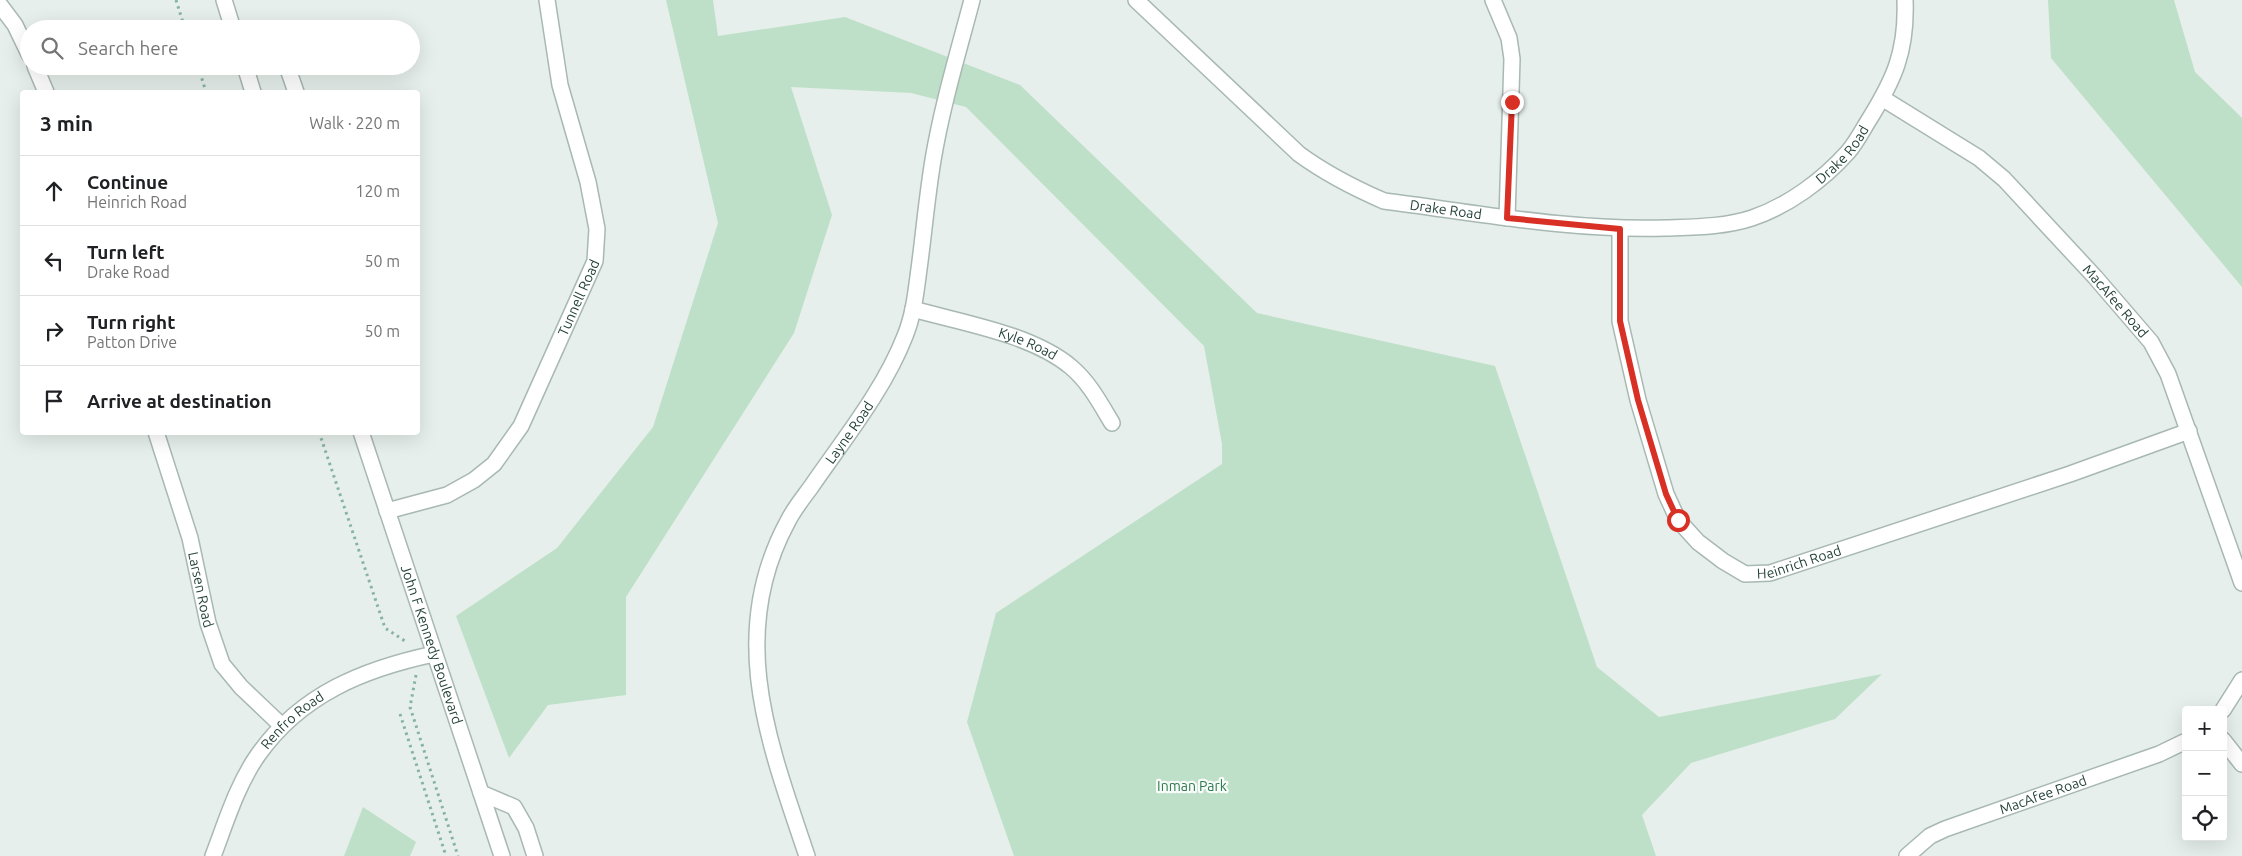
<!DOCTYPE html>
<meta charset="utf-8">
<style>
:root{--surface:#fff;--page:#f2f2f2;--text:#202124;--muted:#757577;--line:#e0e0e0}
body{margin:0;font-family:Ubuntu,sans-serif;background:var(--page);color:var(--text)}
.controls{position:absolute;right:15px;bottom:15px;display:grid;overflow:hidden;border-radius:5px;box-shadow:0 5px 20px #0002}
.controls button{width:45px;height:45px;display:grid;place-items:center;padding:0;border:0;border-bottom:1px solid var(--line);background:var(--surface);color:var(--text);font:25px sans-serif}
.stop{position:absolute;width:15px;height:15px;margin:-11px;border:4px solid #d93025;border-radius:50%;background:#fff}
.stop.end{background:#d93025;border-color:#fff;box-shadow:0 1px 5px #0008}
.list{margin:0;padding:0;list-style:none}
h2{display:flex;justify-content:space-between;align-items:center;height:65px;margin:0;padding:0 20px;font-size:21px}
h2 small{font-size:16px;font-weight:400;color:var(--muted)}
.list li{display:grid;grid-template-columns:32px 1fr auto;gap:15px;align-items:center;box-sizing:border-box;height:70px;padding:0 20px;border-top:1px solid var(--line)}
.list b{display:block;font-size:19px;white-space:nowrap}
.list p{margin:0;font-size:16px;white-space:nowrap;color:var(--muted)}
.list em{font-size:16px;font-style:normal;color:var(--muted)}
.icon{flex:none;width:28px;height:28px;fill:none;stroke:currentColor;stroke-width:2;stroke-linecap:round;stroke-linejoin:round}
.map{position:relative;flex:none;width:2242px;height:856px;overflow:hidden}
.search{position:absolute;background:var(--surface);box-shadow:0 5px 20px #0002;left:20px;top:20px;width:400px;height:55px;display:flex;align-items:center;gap:12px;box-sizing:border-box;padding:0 18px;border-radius:28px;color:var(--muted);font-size:19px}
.panel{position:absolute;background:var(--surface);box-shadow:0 5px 20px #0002;left:20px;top:90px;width:400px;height:345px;border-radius:5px}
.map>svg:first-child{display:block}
.green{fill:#bfe0c8}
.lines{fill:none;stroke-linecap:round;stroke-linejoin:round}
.minor-casing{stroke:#a8b8b2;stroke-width:18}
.path{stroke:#86b3a5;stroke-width:3;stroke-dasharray:2.5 4;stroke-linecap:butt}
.minor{stroke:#fff;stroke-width:15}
.route{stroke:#d93025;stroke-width:6}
.labels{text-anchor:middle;stroke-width:4.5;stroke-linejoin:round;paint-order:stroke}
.street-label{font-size:14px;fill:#24423a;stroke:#f7fbf9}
.park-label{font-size:14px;fill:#2d7a4b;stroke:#f7fbf9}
</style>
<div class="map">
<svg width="2242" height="856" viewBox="0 0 2242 856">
<rect width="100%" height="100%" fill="#e6efeb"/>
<!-- green -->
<g class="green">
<polygon points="666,0 713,0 718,36 845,17 1020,85 1257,313 1495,366 1597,667 1659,717 1882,674 1835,719 1691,763 1642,815 1656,856 1014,856 967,722 996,613 1222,464 1222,444 1204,346 966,107 911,93 791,87 832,215 794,333 626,597 626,695 548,705 509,758 456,616 557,548 653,427 718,223"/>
<polygon points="2048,0 2174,0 2195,72 2242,118 2242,287 2051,58"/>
<polygon points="363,807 416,842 410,856 344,856"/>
</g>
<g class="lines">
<defs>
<g id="minor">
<polyline points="224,0 233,29"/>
<path id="s1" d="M1136,0L1299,154C1325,173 1354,188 1384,201C1478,213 1572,231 1666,228C1695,227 1725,227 1752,218C1788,206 1823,180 1848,152C1855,144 1861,133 1867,123C1894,80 1907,52 1905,0"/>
<polyline points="1493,0 1509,38 1512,59 1507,218"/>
<polyline points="0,5 15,25 29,54"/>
<polyline points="35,66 46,92"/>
<polyline points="245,66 253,92"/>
<polyline points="285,66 289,72 296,92"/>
<path id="s2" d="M1882,98L1979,158L2004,179L2095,277L2151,342L2168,374L2242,583"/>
<path id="s3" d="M1620,229V321L1638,400L1666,494L1678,520L1698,542L1723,561L1745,574L1770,573L2070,474L2189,431"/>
<path id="s4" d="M913,309C962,323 1032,334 1071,367C1089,382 1100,403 1112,423"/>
<path id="s5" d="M156,432L190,538L208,623L222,664L241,687L282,726"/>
<path id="s6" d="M361,432L502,856"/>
<path id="s7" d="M387,511L447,495L474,480L494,464L521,426L595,261L597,229L588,182L560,85L547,0"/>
<polyline points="2223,710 2242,680"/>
<polyline points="2223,740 2242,764"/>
<polyline points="481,793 514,807 526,828 535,856"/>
<path id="s8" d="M213,856C226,822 237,785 258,755C301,694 364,669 434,654"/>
<path id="s9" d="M807,856C769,743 726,635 788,521C794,509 803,498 811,487C844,439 884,390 905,336C914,314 916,291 919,269C924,232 927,196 933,160C942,106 958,53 972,0"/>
<path id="s10" d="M1907,856L1930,836L1945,829L2159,754L2186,741"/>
</g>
</defs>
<!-- minor casing -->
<use href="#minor" class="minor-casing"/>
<!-- path -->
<g class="path">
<polyline points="176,0 185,29"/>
<polyline points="198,66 206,92"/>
<polyline points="319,432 385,628 405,641"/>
<polyline points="416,675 410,707 458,856"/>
<polyline points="400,714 446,856"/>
</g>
<!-- minor -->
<use href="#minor" class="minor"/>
</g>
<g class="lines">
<!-- route -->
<polyline class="route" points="1512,102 1507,218 1620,229 1620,321 1638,400 1666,494 1678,520"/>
</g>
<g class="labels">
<!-- street labels -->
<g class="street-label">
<text dy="5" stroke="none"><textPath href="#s1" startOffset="804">Drake Road</textPath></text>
<text dy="5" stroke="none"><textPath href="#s1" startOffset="384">Drake Road</textPath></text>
<text dy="5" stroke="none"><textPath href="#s7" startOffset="306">Tunnell Road</textPath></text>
<text dy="5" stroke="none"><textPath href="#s2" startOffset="312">MacAfee Road</textPath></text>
<text dy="5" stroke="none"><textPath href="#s4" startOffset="120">Kyle Road</textPath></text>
<text dy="5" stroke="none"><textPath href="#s9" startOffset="455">Layne Road</textPath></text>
<text dy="5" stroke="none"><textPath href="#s3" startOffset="442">Heinrich Road</textPath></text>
<text dy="5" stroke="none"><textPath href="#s5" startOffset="164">Larsen Road</textPath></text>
<text dy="5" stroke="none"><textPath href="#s6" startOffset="224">John F Kennedy Boulevard</textPath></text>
<text dy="5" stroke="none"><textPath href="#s8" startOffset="160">Renfro Road</textPath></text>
<text dy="5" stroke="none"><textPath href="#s10" startOffset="151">MacAfee Road</textPath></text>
</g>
<!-- park labels -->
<g class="park-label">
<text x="1192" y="791">Inman Park</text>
</g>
</g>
</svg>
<div class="controls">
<button>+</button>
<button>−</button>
<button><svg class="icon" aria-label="locate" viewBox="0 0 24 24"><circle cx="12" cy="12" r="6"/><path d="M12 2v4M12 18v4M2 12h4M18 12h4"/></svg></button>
</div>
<div class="stop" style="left:1678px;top:520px"></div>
<div class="stop end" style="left:1512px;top:102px"></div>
<div class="search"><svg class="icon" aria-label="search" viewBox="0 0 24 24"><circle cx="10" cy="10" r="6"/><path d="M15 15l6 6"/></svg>Search here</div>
<section class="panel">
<h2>3 min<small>Walk · 220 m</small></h2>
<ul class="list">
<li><svg class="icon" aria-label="ahead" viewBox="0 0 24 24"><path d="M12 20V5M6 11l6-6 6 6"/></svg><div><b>Continue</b><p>Heinrich Road</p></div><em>120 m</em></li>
<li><svg class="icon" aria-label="left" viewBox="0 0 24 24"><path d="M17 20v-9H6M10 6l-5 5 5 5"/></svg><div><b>Turn left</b><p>Drake Road</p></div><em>50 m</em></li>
<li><svg class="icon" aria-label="right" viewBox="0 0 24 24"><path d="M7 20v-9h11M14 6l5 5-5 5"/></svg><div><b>Turn right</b><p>Patton Drive</p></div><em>50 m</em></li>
<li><svg class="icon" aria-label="arrive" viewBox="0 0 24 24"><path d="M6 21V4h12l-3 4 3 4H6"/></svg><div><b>Arrive at destination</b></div></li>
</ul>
</section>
</div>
